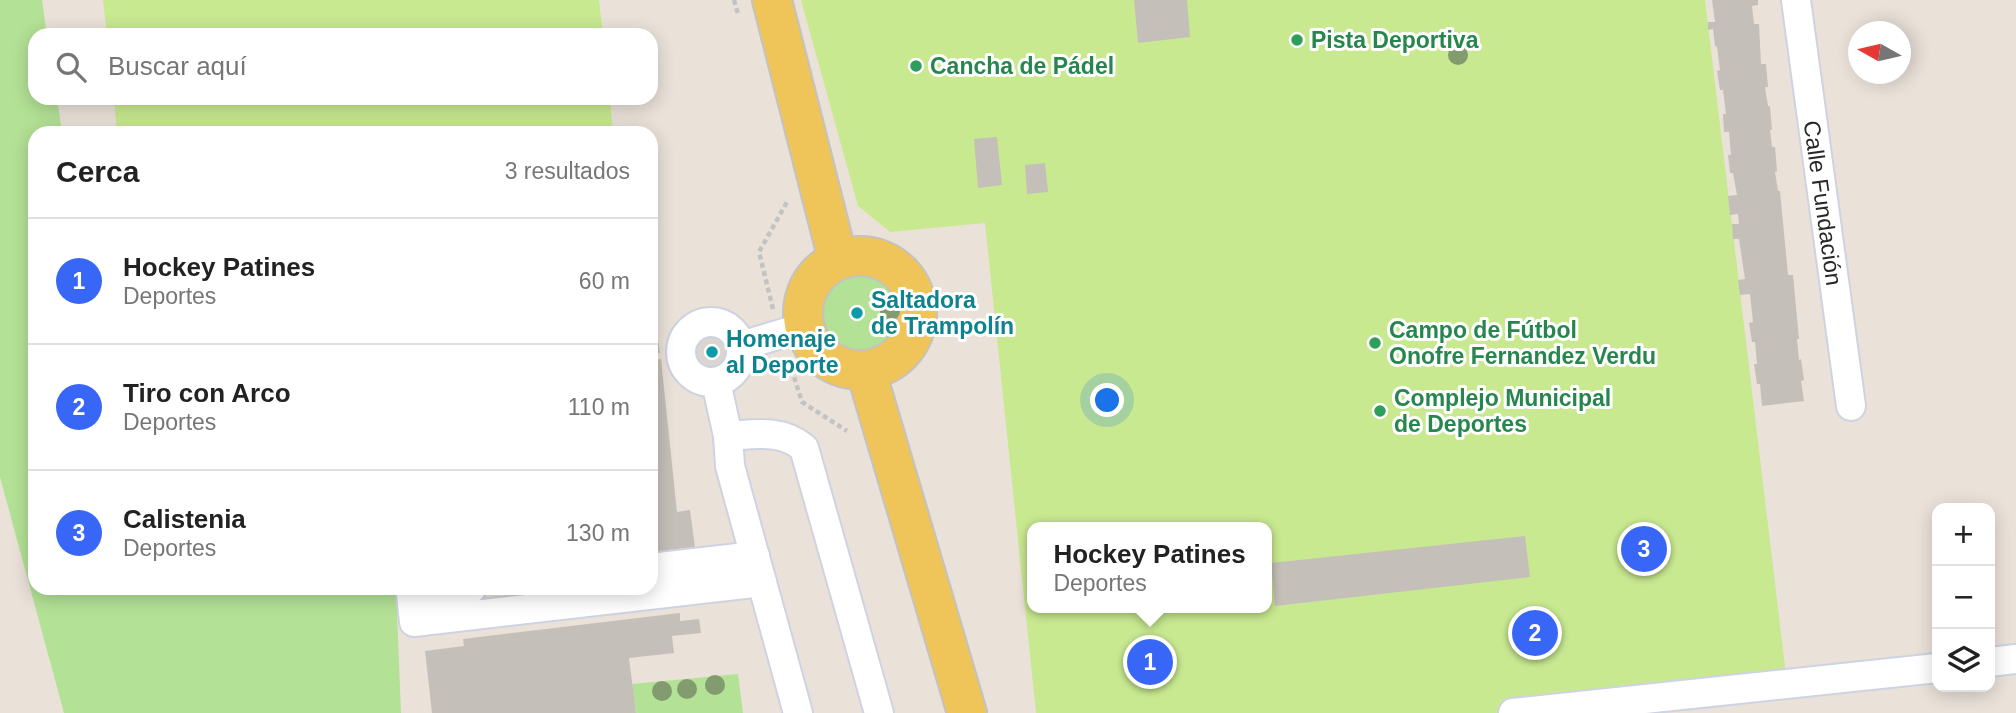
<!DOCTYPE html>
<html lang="es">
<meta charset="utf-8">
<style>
:root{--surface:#fff;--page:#f2f2f2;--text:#222;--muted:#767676;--line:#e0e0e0;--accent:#3867f8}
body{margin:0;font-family:Arial,sans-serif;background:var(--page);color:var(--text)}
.controls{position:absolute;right:21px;bottom:21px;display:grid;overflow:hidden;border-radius:14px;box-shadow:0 4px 18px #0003}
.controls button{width:63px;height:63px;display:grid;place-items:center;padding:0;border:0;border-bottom:2px solid var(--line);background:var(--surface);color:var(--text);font:35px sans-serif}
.compass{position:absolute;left:1848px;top:21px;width:63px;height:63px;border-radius:50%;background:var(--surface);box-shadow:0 4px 18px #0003;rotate:278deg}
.you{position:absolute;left:1108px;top:401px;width:24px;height:24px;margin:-18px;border:5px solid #fff;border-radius:50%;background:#1a73e8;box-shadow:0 0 0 10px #1a73e833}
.badge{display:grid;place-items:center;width:46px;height:46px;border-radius:50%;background:var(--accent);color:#fff;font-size:23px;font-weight:700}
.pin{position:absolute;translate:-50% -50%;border:4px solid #fff;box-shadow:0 2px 7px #0006}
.popup{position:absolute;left:1027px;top:522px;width:245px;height:91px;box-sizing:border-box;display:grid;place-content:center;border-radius:14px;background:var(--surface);filter:drop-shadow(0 2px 5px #0005);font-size:23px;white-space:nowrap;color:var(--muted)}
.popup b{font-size:26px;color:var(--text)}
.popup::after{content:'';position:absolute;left:50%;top:100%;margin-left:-14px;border:14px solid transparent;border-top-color:var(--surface)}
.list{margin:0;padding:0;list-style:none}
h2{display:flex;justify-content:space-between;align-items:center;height:91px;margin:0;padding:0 28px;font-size:30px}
h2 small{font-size:23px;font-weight:400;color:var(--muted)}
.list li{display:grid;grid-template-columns:46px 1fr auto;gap:21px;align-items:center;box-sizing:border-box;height:126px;padding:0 28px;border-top:2px solid var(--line)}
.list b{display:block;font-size:26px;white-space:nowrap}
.list p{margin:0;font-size:23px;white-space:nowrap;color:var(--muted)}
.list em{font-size:23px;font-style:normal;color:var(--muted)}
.icon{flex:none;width:38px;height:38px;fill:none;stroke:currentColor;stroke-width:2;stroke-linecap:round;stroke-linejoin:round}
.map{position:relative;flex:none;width:2016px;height:713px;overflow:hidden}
.search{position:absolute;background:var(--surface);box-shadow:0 4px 18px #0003;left:28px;top:28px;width:630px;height:77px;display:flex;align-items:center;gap:18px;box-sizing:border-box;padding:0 24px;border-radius:21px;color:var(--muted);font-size:26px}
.panel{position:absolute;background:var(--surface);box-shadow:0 4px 18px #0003;left:28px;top:126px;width:630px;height:469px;border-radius:21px}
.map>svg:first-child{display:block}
.green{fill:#b3e195}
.pitch{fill:#c8e990;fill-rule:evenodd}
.plaza{fill:#dbd5d0}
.building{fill:#c5bfb9}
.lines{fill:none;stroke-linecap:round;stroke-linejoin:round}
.minor-casing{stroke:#ced3e1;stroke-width:32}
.primary-casing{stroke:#c3c3c3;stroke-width:42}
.path{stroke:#c3c3c3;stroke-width:4.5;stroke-dasharray:5 3.5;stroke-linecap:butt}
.minor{stroke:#fff;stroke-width:28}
.primary{stroke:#efc459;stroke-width:38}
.tree{fill:#829c6f}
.leisure-dot{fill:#2e9e5b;stroke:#fff;stroke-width:2.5}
.culture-dot{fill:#0f9aa8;stroke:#fff;stroke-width:2.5}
.labels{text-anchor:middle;stroke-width:6;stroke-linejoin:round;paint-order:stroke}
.leisure-label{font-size:23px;font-weight:bold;fill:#27864d;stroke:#fff;text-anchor:start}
.street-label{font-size:23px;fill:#282828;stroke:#fff}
.culture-label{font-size:23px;font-weight:bold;fill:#0d838f;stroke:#fff;text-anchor:start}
</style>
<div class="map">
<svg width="2016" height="713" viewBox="0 0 2016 713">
<rect width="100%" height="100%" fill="#eae2d9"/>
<!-- green -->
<g class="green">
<polygon points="0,0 42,0 47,35 35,35 35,98 57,98 62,133 35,133 35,588 396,588 401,713 64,713 0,477"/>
<circle cx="860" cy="313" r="51"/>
<polygon points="738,674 743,713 636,713 632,684"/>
</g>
<!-- pitch -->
<g class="pitch">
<polygon points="103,0 599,0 603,35 107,35"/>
<path d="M801,0H1705L1787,683L1513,713H1036L985,223L890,232L858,206ZM1033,527H1267V608H1033Z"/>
<polygon points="114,98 610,98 613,133 117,133"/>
</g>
<!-- plaza -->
<circle class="plaza" cx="710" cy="352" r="26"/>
<!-- building -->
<g class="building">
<polygon points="1134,0 1187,0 1190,37 1138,43"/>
<polygon points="1712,0 1758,0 1758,5 1752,6 1754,24 1759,24 1761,64 1766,64 1768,87 1765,87 1768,106 1770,106 1772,130 1770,130 1772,147 1775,147 1777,171 1775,172 1778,191 1780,191 1788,275 1793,275 1799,339 1797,339 1799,360 1801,359 1804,380 1801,381 1804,401 1762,406 1760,384 1757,384 1754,364 1757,364 1755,342 1752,342 1749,323 1753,322 1750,294 1740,295 1738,280 1745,279 1739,239 1733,239 1732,224 1739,224 1738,214 1730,215 1728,196 1737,195 1733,173 1730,173 1728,155 1731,155 1729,132 1724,132 1723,114 1726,114 1723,90 1720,90 1717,71 1720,70 1717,47 1715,46 1713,29 1708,30 1708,22 1715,22"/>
<polygon points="997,137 1002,185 978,188 974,139"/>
<polygon points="1045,163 1048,192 1027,194 1025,165"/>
<polygon points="651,292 660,353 651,354"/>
<polygon points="661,359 677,512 690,510 695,547 651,552 651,360"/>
<polygon points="1525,536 1530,577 1275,606 1271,563"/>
<polygon points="680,613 680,621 699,619 701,633 672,636 674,653 629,658 636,713 432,713 425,651 464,646 463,639"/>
</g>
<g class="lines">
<defs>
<g id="minor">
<polyline points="1796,0 1851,406"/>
<circle cx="711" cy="352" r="30"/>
<polyline points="741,346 804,327"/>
<polyline points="716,382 728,436 730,466 798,713"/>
<path d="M728,436C756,434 782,429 804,448L879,713"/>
<polyline points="651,568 755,556"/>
<polyline points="472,588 411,595 414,622 762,582"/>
<polyline points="1990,662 2016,659"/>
<polyline points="1513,713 1937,668"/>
</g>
<g id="primary">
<polyline points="772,0 838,260"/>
<circle cx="860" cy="313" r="57"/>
<polyline points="866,371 967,713"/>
</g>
</defs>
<!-- minor casing -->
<use href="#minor" class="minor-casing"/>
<!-- primary casing -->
<use href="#primary" class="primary-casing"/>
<!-- path -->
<g class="path">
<polyline points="734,0 738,14"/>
<polyline points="773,309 759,252 787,202"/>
<polyline points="789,361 802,402 847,431"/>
</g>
<!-- minor -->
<use href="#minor" class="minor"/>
<!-- primary -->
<use href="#primary" class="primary"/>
</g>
<!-- trees -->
<g class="tree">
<circle cx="1458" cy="55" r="10"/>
<circle cx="890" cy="311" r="10"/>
<circle cx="715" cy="685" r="10"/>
<circle cx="687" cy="689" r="10"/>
<circle cx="662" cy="691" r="10"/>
</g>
<!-- markers -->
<g class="leisure-dot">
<circle cx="1297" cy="40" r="7"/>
<circle cx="916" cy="66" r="7"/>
<circle cx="1375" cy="343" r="7"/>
<circle cx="1380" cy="411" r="7"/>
</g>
<g class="culture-dot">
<circle cx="857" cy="313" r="7"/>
<circle cx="712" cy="352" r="7"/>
</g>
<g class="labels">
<!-- leisure labels -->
<g class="leisure-label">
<text x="1311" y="48">Pista Deportiva</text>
<text x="930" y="74">Cancha de Pádel</text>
<text x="1389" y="338">Campo de Fútbol<tspan x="1389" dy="26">Onofre Fernandez Verdu</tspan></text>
<text x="1394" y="406">Complejo Municipal<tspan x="1394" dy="26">de Deportes</tspan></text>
</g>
<!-- street labels -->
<g class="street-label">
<text transform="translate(1823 203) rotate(82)" y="8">Calle Fundación</text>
</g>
<!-- culture labels -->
<g class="culture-label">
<text x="871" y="308">Saltadora<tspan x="871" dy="26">de Trampolín</tspan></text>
<text x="726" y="347">Homenaje<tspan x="726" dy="26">al Deporte</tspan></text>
</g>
</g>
</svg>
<div class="controls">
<button>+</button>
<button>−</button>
<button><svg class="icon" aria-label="layers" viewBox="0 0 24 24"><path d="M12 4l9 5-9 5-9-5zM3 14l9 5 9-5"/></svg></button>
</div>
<svg class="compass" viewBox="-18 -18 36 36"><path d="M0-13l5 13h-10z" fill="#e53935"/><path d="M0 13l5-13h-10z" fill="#767676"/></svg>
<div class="you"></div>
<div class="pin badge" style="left:1150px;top:662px">1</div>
<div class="popup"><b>Hockey Patines</b>Deportes</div>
<div class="pin badge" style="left:1535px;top:633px">2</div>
<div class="pin badge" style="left:1644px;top:549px">3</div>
<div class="search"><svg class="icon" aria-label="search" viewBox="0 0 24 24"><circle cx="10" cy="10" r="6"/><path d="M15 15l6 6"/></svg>Buscar aquí</div>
<section class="panel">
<h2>Cerca<small>3 resultados</small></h2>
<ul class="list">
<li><span class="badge">1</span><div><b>Hockey Patines</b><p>Deportes</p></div><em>60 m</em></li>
<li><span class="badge">2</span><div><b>Tiro con Arco</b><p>Deportes</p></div><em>110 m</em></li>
<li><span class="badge">3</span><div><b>Calistenia</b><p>Deportes</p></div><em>130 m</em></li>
</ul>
</section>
</div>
